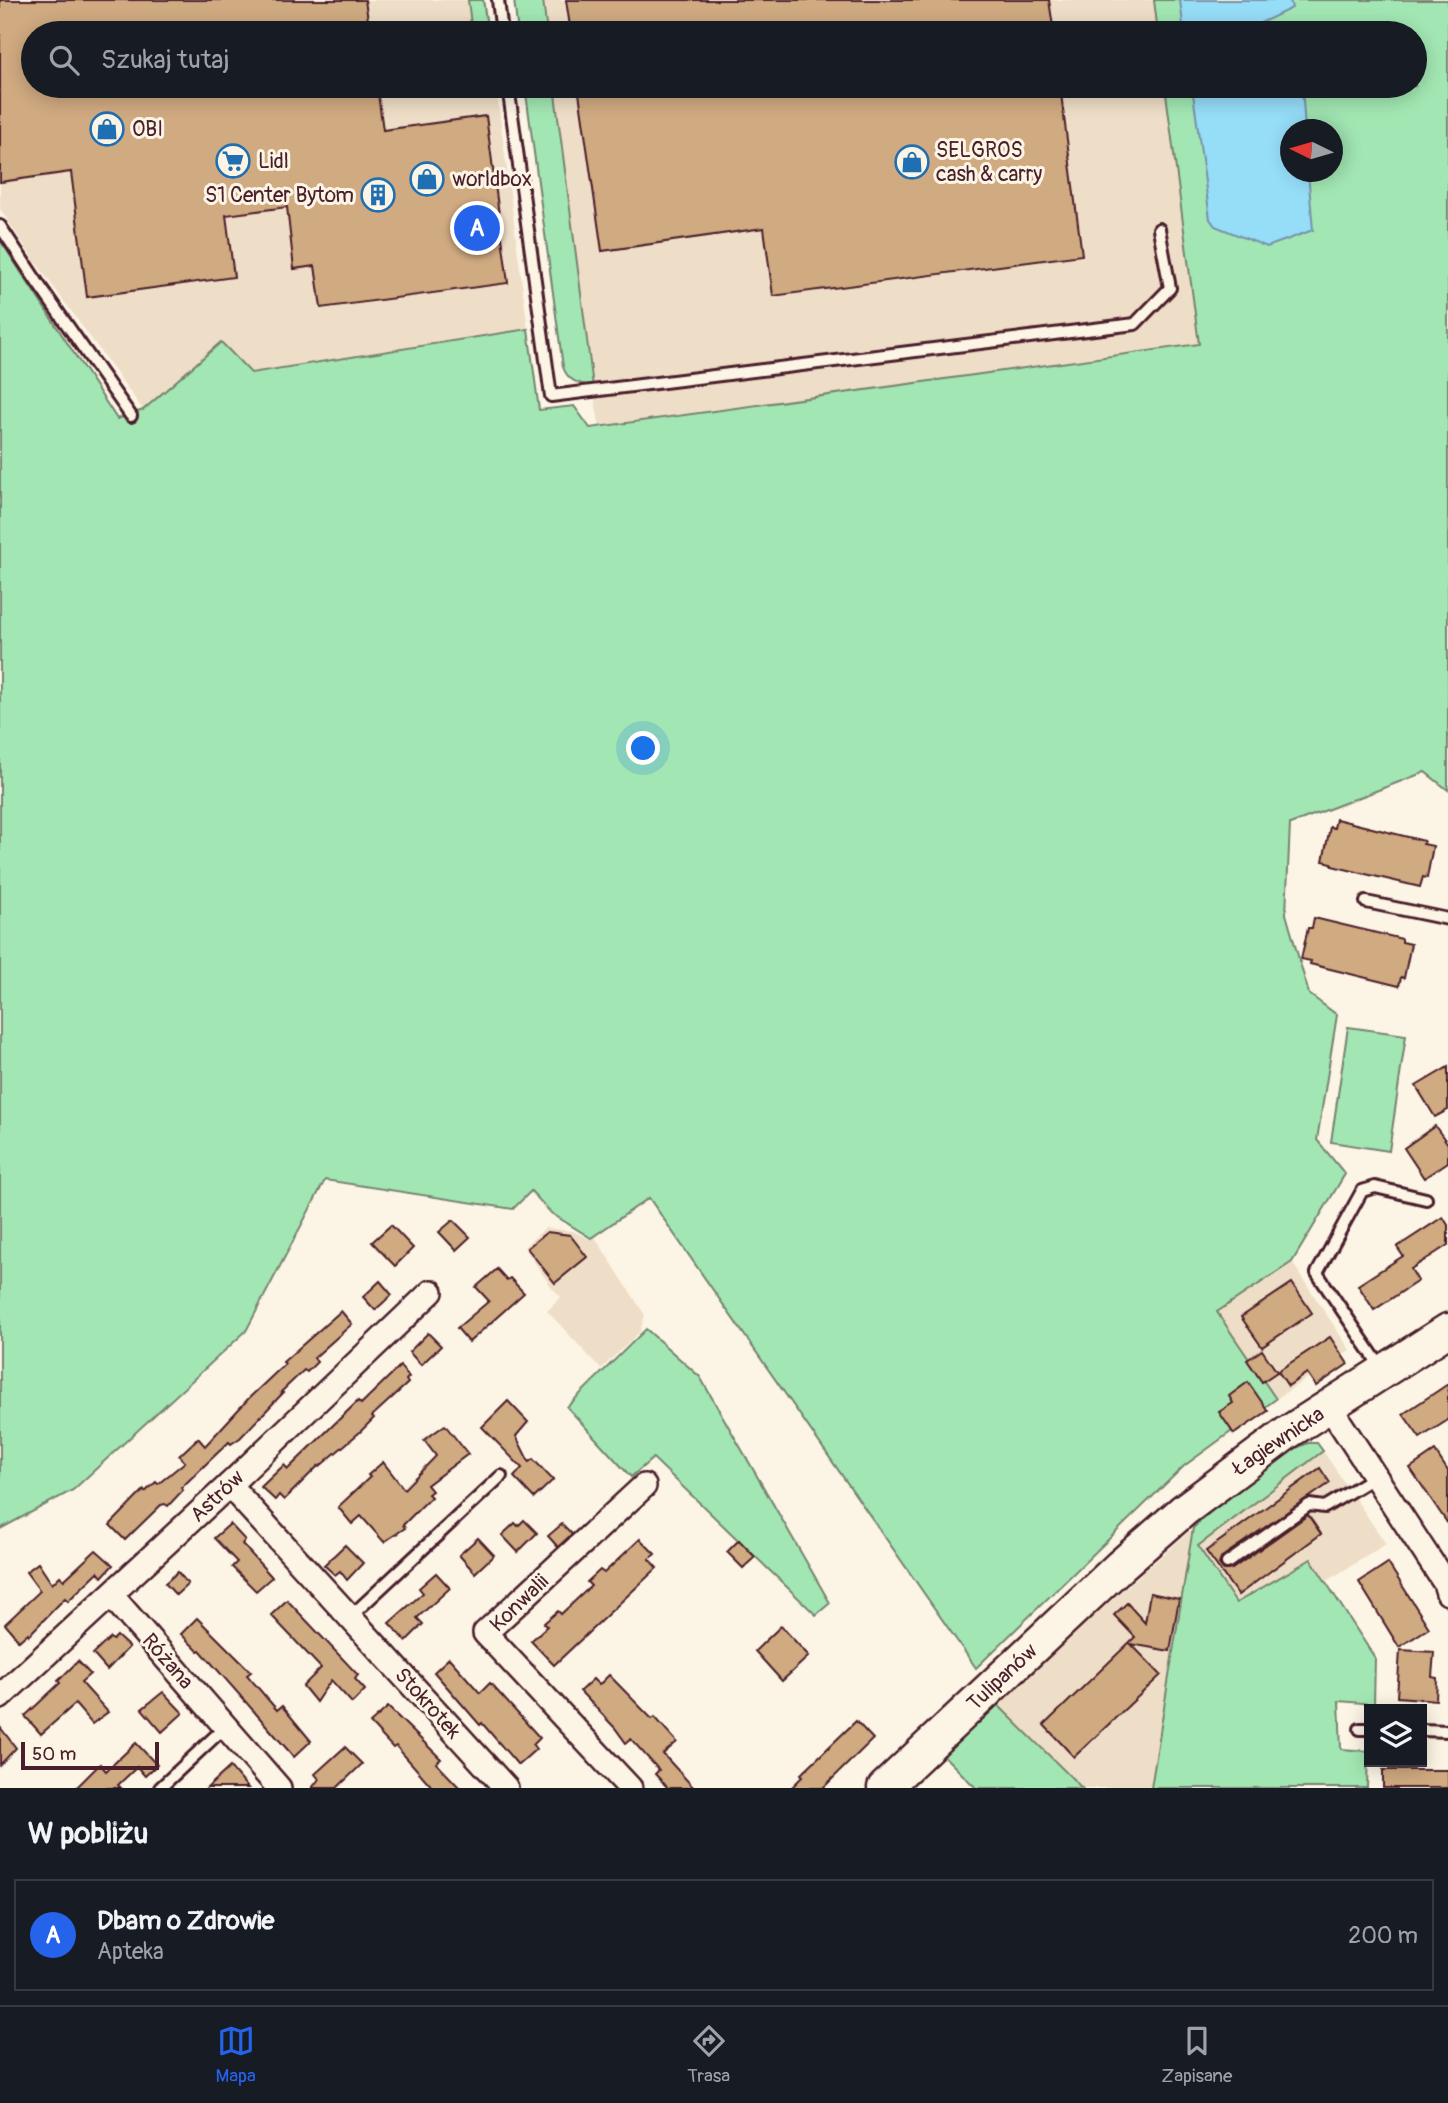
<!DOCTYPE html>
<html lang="pl">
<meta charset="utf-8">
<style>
:root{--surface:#171b24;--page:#242831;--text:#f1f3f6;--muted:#9ea1a6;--line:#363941;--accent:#2563eb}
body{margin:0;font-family:Pangolin,sans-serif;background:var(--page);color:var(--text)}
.controls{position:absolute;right:21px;bottom:21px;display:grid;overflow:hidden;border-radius:0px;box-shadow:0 4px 18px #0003}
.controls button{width:63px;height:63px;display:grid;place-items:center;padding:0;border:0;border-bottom:2px solid var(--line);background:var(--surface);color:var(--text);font:35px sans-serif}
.compass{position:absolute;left:1280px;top:119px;width:63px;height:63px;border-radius:50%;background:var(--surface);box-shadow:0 4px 18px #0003;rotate:275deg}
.scale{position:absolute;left:21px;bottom:18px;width:138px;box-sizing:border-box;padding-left:7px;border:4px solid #4a1f2b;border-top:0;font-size:19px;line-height:24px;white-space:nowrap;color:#4a1f2b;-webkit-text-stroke:5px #fcf5e5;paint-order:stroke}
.you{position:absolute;left:644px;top:749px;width:24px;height:24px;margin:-18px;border:5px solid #fff;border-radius:50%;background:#1a73e8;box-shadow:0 0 0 10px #1a73e833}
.badge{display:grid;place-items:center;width:46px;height:46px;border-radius:50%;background:var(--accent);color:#fff;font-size:23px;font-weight:700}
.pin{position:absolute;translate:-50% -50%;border:4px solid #fff;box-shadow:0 2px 7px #0006}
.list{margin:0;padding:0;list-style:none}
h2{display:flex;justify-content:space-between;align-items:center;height:91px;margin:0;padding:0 28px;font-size:30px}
h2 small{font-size:23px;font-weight:400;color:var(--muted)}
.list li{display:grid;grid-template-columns:46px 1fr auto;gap:21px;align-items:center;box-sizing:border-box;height:112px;margin:0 14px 14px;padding:0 14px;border:2px solid var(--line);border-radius:0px}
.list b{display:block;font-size:26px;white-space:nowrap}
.list p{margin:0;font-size:23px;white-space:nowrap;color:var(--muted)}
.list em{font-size:23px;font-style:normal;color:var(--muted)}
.icon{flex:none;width:38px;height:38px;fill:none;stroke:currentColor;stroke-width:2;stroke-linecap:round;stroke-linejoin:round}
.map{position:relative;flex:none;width:1448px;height:1788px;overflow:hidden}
.search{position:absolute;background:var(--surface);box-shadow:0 4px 18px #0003;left:21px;right:21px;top:21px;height:77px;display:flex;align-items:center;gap:18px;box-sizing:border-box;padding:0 24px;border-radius:38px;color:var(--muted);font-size:26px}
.sheet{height:217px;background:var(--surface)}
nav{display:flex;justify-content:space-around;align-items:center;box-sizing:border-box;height:98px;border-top:2px solid var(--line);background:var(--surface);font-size:19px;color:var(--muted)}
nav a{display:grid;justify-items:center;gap:4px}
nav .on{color:var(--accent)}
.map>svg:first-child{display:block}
.built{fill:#efdec7}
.green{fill:#a2e7b3;stroke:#76836f;stroke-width:2;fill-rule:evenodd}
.water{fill:#96ddf8;stroke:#7891a6;stroke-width:2}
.building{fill:#d0aa81;stroke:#4a1f2b;stroke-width:2}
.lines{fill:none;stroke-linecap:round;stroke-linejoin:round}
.lane-casing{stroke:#4a1f2b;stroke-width:16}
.street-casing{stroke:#4a1f2b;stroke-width:28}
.secondary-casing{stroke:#4a1f2b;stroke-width:37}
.lane{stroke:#fcf5e5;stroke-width:10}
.street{stroke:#fcf5e5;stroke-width:23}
.secondary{stroke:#fcf5e5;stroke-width:32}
.labels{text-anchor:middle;stroke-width:6;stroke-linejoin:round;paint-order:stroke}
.poi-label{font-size:21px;fill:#4a1f2b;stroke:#fcf5e5;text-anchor:start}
.street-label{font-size:21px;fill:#4a1f2b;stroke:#fcf5e5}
</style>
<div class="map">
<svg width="1448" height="1788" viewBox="0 0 1448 1788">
<rect width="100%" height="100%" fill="#fcf5e5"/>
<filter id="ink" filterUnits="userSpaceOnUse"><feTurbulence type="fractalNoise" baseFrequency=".0143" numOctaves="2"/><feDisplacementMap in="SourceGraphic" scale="14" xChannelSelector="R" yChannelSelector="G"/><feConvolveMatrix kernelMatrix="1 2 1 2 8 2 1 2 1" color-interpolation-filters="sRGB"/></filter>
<g filter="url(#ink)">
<!-- built -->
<g class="built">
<polygon points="0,0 485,0 489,33 33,33 33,86 496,86 528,329 251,373 221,342 143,410 31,256 0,209"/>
<polygon points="542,0 1154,0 1158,33 546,33"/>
<polygon points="553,86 1165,86 1200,344 600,427 596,407"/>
<polygon points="545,1228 573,1231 589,1239 595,1237 645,1315 640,1332 601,1369 547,1311 561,1297 552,1288 524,1247"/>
<polygon points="1292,1262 1350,1350 1276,1399 1217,1312"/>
<polygon points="1323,1451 1386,1544 1327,1581 1311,1559 1235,1604 1198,1546"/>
<polygon points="1193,1528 1151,1788 1082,1788 996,1702"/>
</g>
<!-- green -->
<g class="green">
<polygon points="468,0 483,0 488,33 472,33"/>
<polygon points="514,0 543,0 547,33 518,33"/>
<path d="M1154,0H1448V790L1425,772L1290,824L1286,914L1309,994L1337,1015L1317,1140L1345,1174L1292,1262L1217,1312L1276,1399L1184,1466L976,1668L649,1198L591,1238L551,1213L531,1191L513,1209L325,1180L246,1331L73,1490L0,1529V240L117,419L143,410L221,342L251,373L528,329L539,410L574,406L590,428L1199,344L1165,86H1415V33H1158ZM1290,130H1332V172H1290Z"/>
<path d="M525,86H554L593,386C580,384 568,382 563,367Z"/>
<polygon points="1348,1027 1406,1035 1389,1151 1331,1142"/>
<polygon points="646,1329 700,1377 830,1603 816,1615 653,1458 631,1477 567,1407"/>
<polygon points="1308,1443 1317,1443 1323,1451 1198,1546 1236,1603 1311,1559 1375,1658 1374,1704 1339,1701 1341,1749 1368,1751 1367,1788 1151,1788 1193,1528 1265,1461"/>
<polygon points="995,1702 1082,1788 976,1788 937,1749"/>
</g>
<!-- water -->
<g class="water">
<polygon points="1180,0 1290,0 1292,8 1250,28 1246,33 1184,33"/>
<polygon points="1192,86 1302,86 1305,129 1290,130 1290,172 1308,172 1313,230 1267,247 1215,226 1210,219"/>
</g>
<!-- building -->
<g class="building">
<polygon points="0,0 365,0 370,33 33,33 33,86 377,86 383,130 486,116 508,283 321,308 315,266 294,269 287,207 226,215 234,277 87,297 71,172 0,182"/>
<polygon points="566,0 1049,0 1054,33 571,33"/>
<polygon points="578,86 1060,86 1082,255 773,296 764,228 602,251"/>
<polygon points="1336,819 1424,841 1423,844 1433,846 1427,878 1423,877 1420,887 1332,866 1332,863 1323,861 1330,827 1334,828"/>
<polygon points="1314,918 1402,939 1402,942 1411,944 1404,978 1401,977 1399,986 1310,964 1311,961 1301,959 1308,928 1312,928"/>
<polygon points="1448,1067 1448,1110 1435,1117 1416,1086"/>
<polygon points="1435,1126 1448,1144 1448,1162 1424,1178 1404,1148"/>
<polygon points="1443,1217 1448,1225 1448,1245 1411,1269 1418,1281 1374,1310 1358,1285 1403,1256 1397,1247"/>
<polygon points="453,1220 470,1237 456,1250 439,1232"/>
<polygon points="391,1225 413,1248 395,1266 372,1242"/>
<polygon points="547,1232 570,1235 587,1257 555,1283 527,1248"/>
<polygon points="497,1269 507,1280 510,1278 524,1293 469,1342 457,1328 489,1301 476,1287"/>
<polygon points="380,1281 392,1295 375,1310 363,1297"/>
<polygon points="1292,1283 1312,1313 1262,1347 1241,1317"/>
<polygon points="341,1311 352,1324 314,1358 317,1362 307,1372 304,1370 281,1392 283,1393 240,1438 231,1444 229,1442 181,1488 183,1490 168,1506 165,1504 161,1505 125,1540 110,1525 144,1490 145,1492 156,1482 158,1484 185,1462 179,1456 198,1438 205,1446 249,1398 285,1364 283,1362"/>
<polygon points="428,1333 441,1346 421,1365 409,1352"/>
<polygon points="1330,1337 1348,1364 1316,1386 1307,1373 1288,1386 1278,1371"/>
<polygon points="1262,1350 1277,1372 1262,1382 1247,1360"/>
<polygon points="400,1366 409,1377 406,1380 408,1383 372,1416 374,1418 360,1432 319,1467 318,1466 284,1500 279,1495 275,1500 261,1487 284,1465 288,1469 358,1401 361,1404"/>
<polygon points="1248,1382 1268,1411 1234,1434 1219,1412 1233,1403 1229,1396"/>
<polygon points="1448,1384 1448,1420 1420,1438 1403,1414"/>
<polygon points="508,1401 528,1422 516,1436 529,1462 533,1459 553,1480 534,1498 514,1477 522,1468 482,1427"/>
<polygon points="445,1425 468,1454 427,1485 432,1491 428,1494 431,1497 403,1525 405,1528 384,1542 361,1516 352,1524 338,1507 370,1477 368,1475 383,1462 404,1489 436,1456 424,1440"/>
<polygon points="1435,1451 1448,1471 1448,1524 1410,1468"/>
<polygon points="1320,1468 1330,1483 1222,1557 1219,1564 1224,1570 1232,1569 1308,1515 1321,1534 1238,1595 1206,1551"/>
<polygon points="524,1520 537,1533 518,1552 502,1535 515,1523 518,1526"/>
<polygon points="230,1524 245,1540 242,1544 272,1577 256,1591 232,1567 237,1562 214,1538"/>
<polygon points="562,1524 572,1534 558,1547 548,1536"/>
<polygon points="478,1538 494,1555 475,1573 459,1555"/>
<polygon points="640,1539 655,1554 649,1559 657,1568 554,1665 531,1641 547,1626 544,1623 558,1611 561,1614 591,1586 587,1582 600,1570 604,1573"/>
<polygon points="739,1540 755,1557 743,1568 727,1552"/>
<polygon points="345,1545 363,1563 347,1580 340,1571 335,1575 324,1565"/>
<polygon points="96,1550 113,1565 102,1577 98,1572 68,1601 65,1598 29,1635 28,1633 19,1641 5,1624 40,1591 26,1572 38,1563 52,1584 60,1576 64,1580"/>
<polygon points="1388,1563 1429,1628 1399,1647 1359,1582"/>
<polygon points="178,1572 188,1584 176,1595 165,1583"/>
<polygon points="436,1573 450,1588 417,1618 423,1624 406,1641 389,1623 423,1593 419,1588"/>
<polygon points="1150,1593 1179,1599 1170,1651 1131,1644 1161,1675 1074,1757 1044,1725 1135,1637 1114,1615 1127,1603 1145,1623"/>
<polygon points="287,1600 358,1675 355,1679 365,1690 352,1703 331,1680 316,1702 303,1686 321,1668 271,1615"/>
<polygon points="197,1618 251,1672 247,1675 277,1710 282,1706 311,1741 294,1757 200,1650 198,1651 181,1634"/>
<polygon points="781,1626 809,1656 782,1681 755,1651"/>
<polygon points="117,1636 129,1647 107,1670 93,1654 110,1638 113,1640"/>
<polygon points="1400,1650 1434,1652 1432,1677 1437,1678 1436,1700 1397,1697"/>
<polygon points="449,1658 480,1693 490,1683 540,1738 533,1745 536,1749 518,1765 482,1723 480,1725 434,1672"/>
<polygon points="78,1661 90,1674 81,1682 108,1712 92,1724 75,1704 41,1734 25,1716 60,1683 58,1681"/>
<polygon points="609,1675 652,1719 655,1717 677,1742 663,1754 694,1788 668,1788 655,1774 659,1770 631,1739 626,1743 615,1728 580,1691 593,1679 599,1685"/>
<polygon points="163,1692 183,1713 162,1732 142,1709"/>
<polygon points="388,1707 441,1759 436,1763 460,1788 433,1788 396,1746 393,1748 370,1723"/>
<polygon points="856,1721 873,1739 823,1788 791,1788 803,1776 801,1774"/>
<polygon points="0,1727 16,1748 0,1765"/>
<polygon points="136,1743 157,1765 145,1776 137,1767 118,1785 121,1788 76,1788 100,1764 106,1771"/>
<polygon points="345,1747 362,1764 337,1788 312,1788 319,1779 315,1774"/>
<polygon points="230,1767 248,1788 207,1788"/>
<rect x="1383" y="1770" width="65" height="18"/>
</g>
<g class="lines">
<defs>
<g id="lane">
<polyline points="498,0 502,33"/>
<polyline points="508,86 551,396 1135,324 1170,288 1159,229"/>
<polyline points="0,226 39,285 131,416"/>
<polyline points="1366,902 1448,919"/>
<polyline points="1382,1369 1317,1273 1362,1191 1375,1187 1426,1199"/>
<polyline points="1227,1563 1309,1505 1325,1507 1376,1476"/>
<polyline points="350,1617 501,1476"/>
<polyline points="1360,1729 1369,1729"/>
<polyline points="1422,1730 1448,1731"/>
<polyline points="160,1788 225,1727"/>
</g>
<g id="street">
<polyline points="1329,1406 1445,1583 1448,1593"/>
<polyline points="229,1485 506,1788"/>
<polyline points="111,1595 279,1788"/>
<polyline points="0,1697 229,1485 431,1292"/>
<polyline points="630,1788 485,1633 644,1486"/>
</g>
<polyline id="secondary" points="884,1788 1120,1566 1184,1510 1287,1433 1448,1330"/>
</defs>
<!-- lane casing -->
<use href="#lane" class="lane-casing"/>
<!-- street casing -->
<use href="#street" class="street-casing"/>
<!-- secondary casing -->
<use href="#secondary" class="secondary-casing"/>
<!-- lane -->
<use href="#lane" class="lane"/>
<!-- street -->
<use href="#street" class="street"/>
<!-- secondary -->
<use href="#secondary" class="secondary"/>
</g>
</g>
<!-- icons -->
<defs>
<symbol id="shop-ring" viewBox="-11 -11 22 22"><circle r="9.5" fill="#fcf5e5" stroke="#1f6fb2" stroke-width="1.5"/><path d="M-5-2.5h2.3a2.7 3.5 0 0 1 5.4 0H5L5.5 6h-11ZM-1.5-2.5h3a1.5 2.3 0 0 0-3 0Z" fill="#1f6fb2"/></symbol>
<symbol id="supermarket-ring" viewBox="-11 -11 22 22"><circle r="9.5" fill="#fcf5e5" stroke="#1f6fb2" stroke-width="1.5"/><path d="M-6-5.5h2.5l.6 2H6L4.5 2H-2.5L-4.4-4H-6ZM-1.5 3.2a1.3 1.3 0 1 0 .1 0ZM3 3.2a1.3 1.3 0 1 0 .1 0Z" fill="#1f6fb2"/></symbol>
<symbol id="building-ring" viewBox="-11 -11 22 22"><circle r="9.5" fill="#fcf5e5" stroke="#1f6fb2" stroke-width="1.5"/><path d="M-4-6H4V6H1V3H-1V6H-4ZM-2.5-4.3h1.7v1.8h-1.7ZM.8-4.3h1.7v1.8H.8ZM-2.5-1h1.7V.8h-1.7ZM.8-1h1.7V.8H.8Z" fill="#1f6fb2"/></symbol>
</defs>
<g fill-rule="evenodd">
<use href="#shop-ring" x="88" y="110" width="38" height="38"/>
<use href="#supermarket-ring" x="214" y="142" width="38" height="38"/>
<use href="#shop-ring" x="893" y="143" width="38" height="38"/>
<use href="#shop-ring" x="408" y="160" width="38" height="38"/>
<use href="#building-ring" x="359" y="176" width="38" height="38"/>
</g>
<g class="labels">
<!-- poi labels -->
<g class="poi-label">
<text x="132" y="136">OBI</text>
<text x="936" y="157">SELGROS<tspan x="936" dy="24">cash &amp; carry</tspan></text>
<text x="258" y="168">Lidl</text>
<text x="452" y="186">worldbox</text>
<text x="354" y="202" text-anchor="end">S1 Center Bytom</text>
</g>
<!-- street labels -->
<g class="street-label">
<text transform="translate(1278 1441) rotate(-34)" y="7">Łagiewnicka</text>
<text transform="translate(217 1496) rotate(-43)" y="7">Astrów</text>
<text transform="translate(519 1603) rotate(-44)" y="7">Konwalii</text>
<text transform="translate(168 1661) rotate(49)" y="7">Różana</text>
<text transform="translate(1002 1677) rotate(-43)" y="7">Tulipanów</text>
<text transform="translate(428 1703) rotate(48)" y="7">Stokrotek</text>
</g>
</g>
</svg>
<div class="controls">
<button><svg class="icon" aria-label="layers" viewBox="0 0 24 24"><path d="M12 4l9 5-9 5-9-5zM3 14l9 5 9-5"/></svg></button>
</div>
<svg class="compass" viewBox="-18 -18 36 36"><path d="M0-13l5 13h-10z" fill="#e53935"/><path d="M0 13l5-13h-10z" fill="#9ea1a6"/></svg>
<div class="scale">50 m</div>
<div class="you"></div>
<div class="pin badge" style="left:477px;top:228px">A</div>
<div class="search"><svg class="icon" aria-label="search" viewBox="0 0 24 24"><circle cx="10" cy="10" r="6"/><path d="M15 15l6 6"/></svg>Szukaj tutaj</div>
</div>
<section class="sheet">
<h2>W pobliżu<small></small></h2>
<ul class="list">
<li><span class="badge">A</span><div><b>Dbam o Zdrowie</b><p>Apteka</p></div><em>200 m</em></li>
</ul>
</section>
<nav>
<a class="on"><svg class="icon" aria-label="map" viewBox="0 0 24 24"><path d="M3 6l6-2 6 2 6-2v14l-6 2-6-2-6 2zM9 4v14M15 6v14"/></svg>Mapa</a>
<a><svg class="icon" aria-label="directions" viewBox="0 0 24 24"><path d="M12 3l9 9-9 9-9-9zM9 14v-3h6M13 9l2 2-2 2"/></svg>Trasa</a>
<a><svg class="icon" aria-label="saved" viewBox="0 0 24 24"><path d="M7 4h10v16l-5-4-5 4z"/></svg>Zapisane</a>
</nav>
